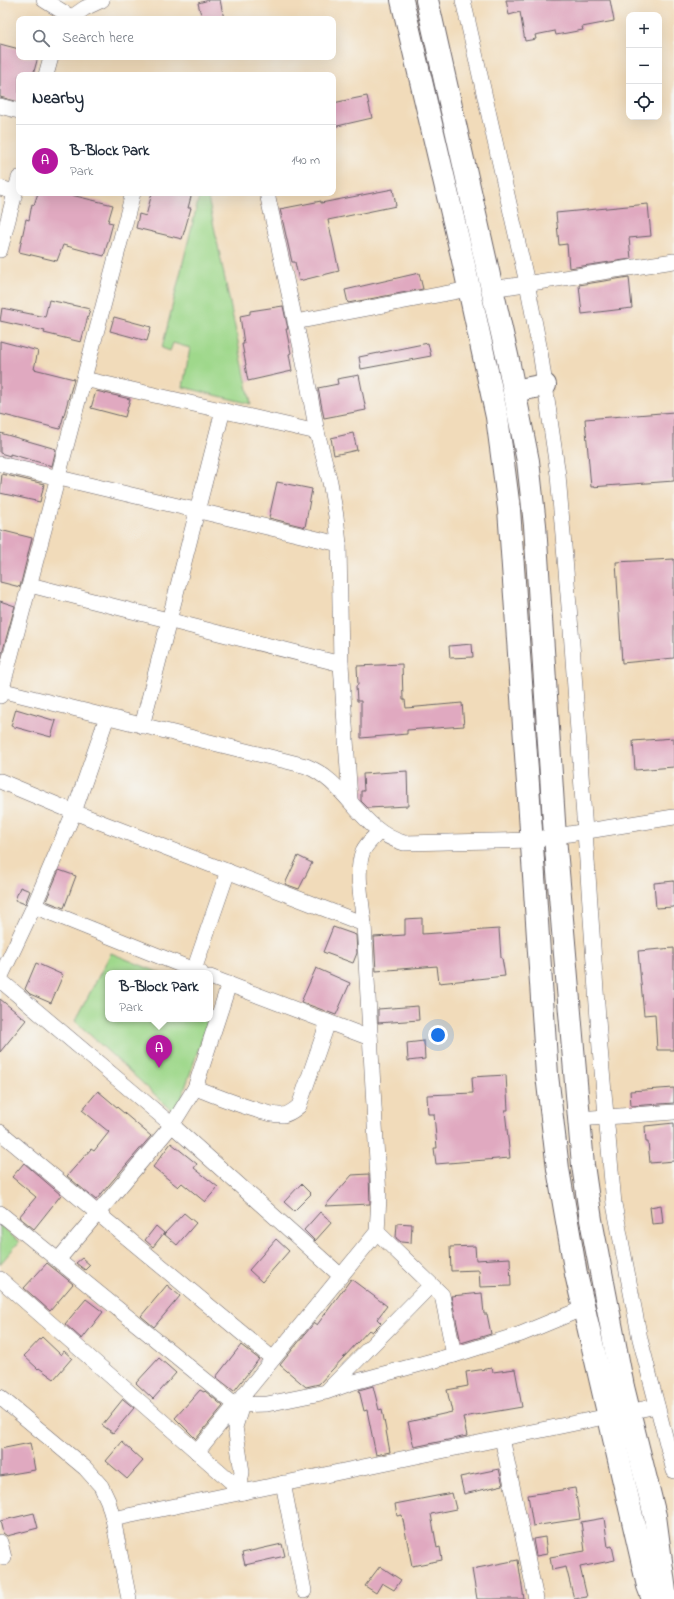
<!DOCTYPE html>
<meta charset="utf-8">
<style>
:root{--surface:#fff;--page:#f2f2f3;--text:#1f2937;--muted:#747a83;--line:#e0e1e3;--accent:#b5179e}
body{margin:0;font-family:"Indie Flower",sans-serif;background:var(--page);color:var(--text)}
.controls{position:absolute;right:12px;top:12px;display:grid;overflow:hidden;border-radius:8px;box-shadow:0 4px 16px #0002}
.controls button{width:36px;height:36px;display:grid;place-items:center;padding:0;border:0;border-bottom:1px solid var(--line);background:var(--surface);color:var(--text);font:20px sans-serif}
.you{position:absolute;left:438px;top:1035px;width:14px;height:14px;margin:-10px;border:3px solid #fff;border-radius:50%;background:#1a73e8;box-shadow:0 0 0 6px #1a73e833}
.badge{display:grid;place-items:center;width:26px;height:26px;border-radius:50%;background:var(--accent);color:#fff;font-size:13px;font-weight:700}
.pin{position:absolute;translate:-50% -33px;filter:drop-shadow(0 1px 2px #0008)}
.pin::after{content:'';position:absolute;top:21px;width:14px;height:12px;background:inherit;clip-path:polygon(0 0,100% 0,50% 100%)}
.popup{position:absolute;left:105px;top:970px;width:108px;height:52px;box-sizing:border-box;display:grid;place-content:center;border-radius:8px;background:var(--surface);filter:drop-shadow(0 1px 3px #0005);font-size:13px;white-space:nowrap;color:var(--muted)}
.popup b{font-size:15px;color:var(--text)}
.popup::after{content:'';position:absolute;left:50%;top:100%;margin-left:-8px;border:8px solid transparent;border-top-color:var(--surface)}
.list{margin:0;padding:0;list-style:none}
h2{display:flex;justify-content:space-between;align-items:center;height:52px;margin:0;padding:0 16px;font-size:17px}
h2 small{font-size:13px;font-weight:400;color:var(--muted)}
.list li{display:grid;grid-template-columns:26px 1fr auto;gap:12px;align-items:center;box-sizing:border-box;height:72px;padding:0 16px;border-top:1px solid var(--line)}
.list b{display:block;font-size:15px;white-space:nowrap}
.list p{margin:0;font-size:13px;white-space:nowrap;color:var(--muted)}
.list em{font-size:13px;font-style:normal;color:var(--muted)}
.icon{flex:none;width:22px;height:22px;fill:none;stroke:currentColor;stroke-width:2;stroke-linecap:round;stroke-linejoin:round}
.map{position:relative;flex:none;width:674px;height:1599px;overflow:hidden}
.search{position:absolute;background:var(--surface);box-shadow:0 4px 16px #0002;left:16px;top:16px;width:320px;height:44px;display:flex;align-items:center;gap:10px;box-sizing:border-box;padding:0 14px;border-radius:8px;color:var(--muted);font-size:15px}
.panel{position:absolute;background:var(--surface);box-shadow:0 4px 16px #0002;left:16px;top:72px;width:320px;height:124px;border-radius:8px}
.map>svg:first-child{display:block}
.green{fill:#9fd88b;stroke:#607d63}
.building{fill:#e0a9c0}
.lines{fill:none;stroke-linecap:round;stroke-linejoin:round}
.street-casing{stroke:#6a6367;stroke-width:16}
.secondary-casing{stroke:#6a6367;stroke-width:24}
.street{stroke:#fff;stroke-width:15}
.secondary{stroke:#fff;stroke-width:22}
</style>
<div class="map">
<svg width="674" height="1599" viewBox="0 0 674 1599">
<rect width="100%" height="100%" fill="#f6f6f2"/>
<filter id="ink" filterUnits="userSpaceOnUse"><feTurbulence type="fractalNoise" baseFrequency=".025" numOctaves="2"/><feDisplacementMap in="SourceGraphic" scale="8" xChannelSelector="R" yChannelSelector="G"/><feConvolveMatrix kernelMatrix="1 2 1 2 8 2 1 2 1" color-interpolation-filters="sRGB"/></filter>
<filter id="wash" filterUnits="userSpaceOnUse"><feTurbulence type="fractalNoise" baseFrequency=".012" numOctaves="4" result="noise"/><feDisplacementMap in="SourceGraphic" scale="16" xChannelSelector="R" yChannelSelector="G"/><feGaussianBlur stdDeviation="0.9" result="paint"/><feColorMatrix in="noise" values="0 0 0 0 0 0 0 0 0 0 0 0 0 0 0 0 0 1.4 0 .05"/><feComposite in="paint" operator="in"/></filter>
<g filter="url(#wash)">
<rect width="100%" height="100%" fill="#f1dbba"/>
<!-- green -->
<g class="green">
<polygon points="200,193 207,193 251,404 183,387 190,348 173,343 170,351 162,348"/>
<polygon points="111,953 160,973 108,973 108,1019 209,1019 176,1114 75,1021"/>
<polygon points="0,1225 19,1242 0,1264"/>
</g>
<g id="blocks">
<!-- building -->
<g class="building">
<polygon points="209,0 220,0 224,19 202,19 198,3"/>
<polygon points="506,0 610,0 614,21 582,27 583,30 556,35 555,31 535,35 536,39 525,41 520,12 509,15"/>
<polygon points="0,44 19,49 19,57 38,57 33,75 19,75 19,102 0,97"/>
<polygon points="367,96 372,118 333,127 333,103"/>
<polygon points="393,189 396,206 328,220 339,271 299,281 295,262 292,262 280,209 321,201 321,203"/>
<polygon points="38,193 63,193 113,205 108,222 113,223 104,256 63,245 57,261 19,252 26,219 29,220 32,204 34,205"/>
<polygon points="152,193 192,193 188,208 191,208 182,239 136,228 139,214 146,216"/>
<polygon points="648,204 651,236 629,238 631,259 569,268 567,244 559,245 556,213"/>
<polygon points="419,273 423,289 348,303 345,290"/>
<polygon points="629,277 632,308 582,314 579,285"/>
<polygon points="49,300 90,309 81,342 44,333 45,331 0,321 2,308 45,317"/>
<polygon points="283,306 288,329 286,329 291,353 289,354 292,371 248,381 245,365 246,365 242,344 244,344 240,316 250,314 250,311"/>
<polygon points="114,317 151,327 147,341 110,331"/>
<polygon points="0,341 38,351 34,369 74,379 60,429 0,414"/>
<polygon points="428,343 431,356 361,369 359,357"/>
<polygon points="359,375 366,410 324,418 318,388 338,384 337,379"/>
<polygon points="96,391 130,399 125,417 91,408"/>
<polygon points="674,412 674,481 591,487 585,419"/>
<polygon points="0,433 56,449 52,466 10,454 10,456 0,453"/>
<polygon points="353,433 357,450 334,455 331,438"/>
<polygon points="2,474 44,484 40,502 0,493"/>
<polygon points="277,482 312,489 305,527 269,518"/>
<polygon points="0,530 32,538 20,587 0,582"/>
<polygon points="674,559 674,658 622,663 616,562"/>
<polygon points="0,601 15,606 0,661"/>
<polygon points="472,644 473,657 450,658 449,646"/>
<polygon points="402,664 403,700 405,700 406,708 462,703 464,726 407,730 407,734 361,738 361,701 357,701 356,686 358,685 357,666"/>
<polygon points="16,709 56,721 51,737 11,726"/>
<polygon points="674,738 674,767 635,770 633,741"/>
<polygon points="407,771 408,806 368,808 361,801 361,791 364,791 363,774"/>
<polygon points="298,856 312,863 299,889 285,884"/>
<polygon points="59,870 76,876 64,908 46,901"/>
<polygon points="674,881 674,907 656,908 654,883"/>
<polygon points="20,887 30,891 25,904 15,900"/>
<polygon points="422,918 422,934 499,929 501,958 502,958 505,976 439,983 437,966 376,971 374,937 405,935 405,919"/>
<polygon points="333,927 356,935 357,953 353,963 323,952"/>
<polygon points="674,948 674,1050 657,1050 655,1014 644,1015 638,951"/>
<polygon points="36,963 63,975 51,1003 30,994 25,989"/>
<polygon points="316,968 350,983 336,1015 301,1002"/>
<polygon points="0,999 26,1020 0,1052"/>
<polygon points="418,1006 419,1020 378,1023 378,1009"/>
<polygon points="424,1041 425,1059 408,1061 407,1043"/>
<polygon points="506,1075 508,1110 505,1110 510,1158 436,1164 434,1148 437,1148 434,1114 428,1114 427,1095 473,1093 472,1077"/>
<polygon points="674,1088 674,1103 631,1106 630,1091"/>
<polygon points="98,1091 151,1136 96,1200 67,1176 91,1149 94,1151 109,1132 82,1110"/>
<polygon points="674,1123 674,1161 650,1163 648,1142 646,1142 645,1126"/>
<polygon points="171,1143 197,1164 194,1168 218,1187 205,1202 182,1183 178,1187 153,1167"/>
<polygon points="24,1163 61,1195 34,1229 19,1217 36,1197 12,1177"/>
<polygon points="369,1174 370,1204 325,1206 352,1175"/>
<polygon points="301,1184 311,1194 294,1211 284,1202"/>
<polygon points="661,1205 663,1223 652,1224 650,1207"/>
<polygon points="320,1212 332,1222 315,1241 304,1230"/>
<polygon points="184,1213 196,1223 177,1245 164,1234"/>
<polygon points="397,1223 412,1224 411,1243 401,1242 396,1238"/>
<polygon points="156,1226 164,1233 153,1247 145,1240"/>
<polygon points="276,1239 289,1251 262,1282 249,1270"/>
<polygon points="475,1246 476,1260 510,1258 511,1286 480,1287 479,1270 451,1271 450,1247"/>
<polygon points="82,1258 90,1265 85,1270 76,1263"/>
<polygon points="47,1263 73,1284 50,1311 24,1288"/>
<polygon points="351,1279 387,1306 377,1319 381,1323 372,1332 369,1330 319,1384 306,1387 280,1365 314,1323 317,1325"/>
<polygon points="167,1285 180,1296 154,1327 141,1316"/>
<polygon points="482,1293 484,1314 487,1314 491,1334 461,1343 451,1296"/>
<polygon points="86,1299 103,1312 82,1339 65,1324"/>
<polygon points="42,1337 61,1355 64,1351 72,1358 54,1379 39,1368 38,1369 24,1356"/>
<polygon points="241,1345 259,1359 234,1391 216,1377"/>
<polygon points="159,1358 176,1373 153,1399 136,1383"/>
<polygon points="492,1368 493,1372 515,1369 522,1407 463,1417 467,1436 414,1447 408,1422 452,1412 447,1390 468,1386 466,1372"/>
<polygon points="373,1386 379,1410 382,1409 390,1452 376,1455 367,1410 364,1411 359,1390"/>
<polygon points="200,1390 204,1392 205,1391 223,1406 196,1439 175,1418"/>
<polygon points="123,1399 134,1408 113,1433 102,1425"/>
<polygon points="122,1442 143,1461 127,1479 106,1461"/>
<polygon points="30,1443 35,1470 0,1476 0,1449"/>
<polygon points="499,1469 503,1485 464,1494 460,1477"/>
<polygon points="575,1488 580,1519 533,1526 528,1495"/>
<polygon points="452,1493 456,1509 431,1514 437,1548 440,1547 442,1560 412,1566 402,1515 397,1516 395,1504"/>
<polygon points="34,1513 38,1528 7,1536 3,1533 0,1521"/>
<polygon points="604,1518 608,1547 612,1546 615,1560 580,1567 587,1597 574,1599 566,1567 552,1570 550,1557 585,1551 581,1522"/>
<polygon points="545,1537 547,1554 536,1556 533,1539"/>
<polygon points="282,1544 285,1556 245,1565 242,1553"/>
<polygon points="518,1560 524,1599 477,1599 472,1569"/>
<polygon points="380,1566 401,1580 394,1590 382,1583 376,1593 365,1586"/>
</g>
</g>
</g>
<g filter="url(#ink)">
<use href="#blocks" fill-opacity="0" stroke="#6a6367" stroke-width="1"/>
<g class="lines">
<defs>
<g id="street">
<polyline points="44,0 71,17"/>
<polyline points="463,0 527,283 540,351 545,385 558,475 571,630 600,1048 614,1204 640,1339 674,1471"/>
<polyline points="69,19 85,8 102,0"/>
<polyline points="46,75 51,57"/>
<polyline points="0,106 19,111"/>
<polyline points="0,188 15,192"/>
<polyline points="267,193 303,357 317,432 330,482 336,516 339,544 341,664 350,800"/>
<polyline points="0,250 19,178"/>
<polyline points="492,289 674,261"/>
<polyline points="295,322 469,289"/>
<polyline points="84,379 317,432"/>
<polyline points="0,464 339,544"/>
<polyline points="30,585 341,664"/>
<path d="M0,690L306,766C347,782 360,831 404,843L532,840L674,817"/>
<polyline points="0,696 133,193"/>
<polyline points="142,726 223,410"/>
<polyline points="0,781 74,812 364,924"/>
<polyline points="34,906 201,973"/>
<polyline points="194,970 228,871"/>
<polyline points="210,977 370,1038"/>
<polyline points="0,978 34,906 74,812 107,717"/>
<polyline points="0,980 172,1125 341,1276"/>
<path d="M195,1088C215,1095 264,1116 283,1115C290,1114 294,1110 299,1106L328,1022"/>
<polyline points="579,1119 674,1112"/>
<polyline points="0,1132 273,1359"/>
<polyline points="0,1213 236,1405 267,1404 326,1392 354,1382 454,1355 521,1334 584,1308"/>
<polyline points="377,1232 442,1295 454,1355"/>
<polyline points="58,1260 172,1125 195,1088 229,984"/>
<polyline points="0,1279 243,1492"/>
<polyline points="328,1390 431,1285"/>
<polyline points="0,1397 85,1468 101,1486 108,1501 113,1519 129,1599"/>
<polyline points="502,1438 536,1599"/>
<path d="M197,1452L377,1232L379,1197L364,924C362,903 355,870 363,851C366,844 374,837 379,832"/>
<polyline points="283,1483 304,1591"/>
<polyline points="239,1488 242,1472 235,1427 242,1405"/>
<polyline points="113,1519 657,1406"/>
<polyline points="0,1542 4,1558"/>
</g>
<g id="secondary">
<polyline points="402,0 462,256 497,417 509,509 528,784 547,1075 558,1169 576,1274 648,1586 653,1599"/>
<polyline points="427,0 508,360 528,461 535,525 555,837 583,1165 591,1220 623,1387 655,1516 666,1599"/>
<polyline points="514,391 545,385"/>
</g>
</defs>
<!-- street casing -->
<use href="#street" class="street-casing"/>
<!-- secondary casing -->
<use href="#secondary" class="secondary-casing"/>
<!-- street -->
<use href="#street" class="street"/>
<!-- secondary -->
<use href="#secondary" class="secondary"/>
</g>
</g>
</svg>
<div class="controls">
<button>+</button>
<button>−</button>
<button><svg class="icon" aria-label="locate" viewBox="0 0 24 24"><circle cx="12" cy="12" r="6"/><path d="M12 2v4M12 18v4M2 12h4M18 12h4"/></svg></button>
</div>
<div class="you"></div>
<div class="pin badge" style="left:159px;top:1068px">A</div>
<div class="popup"><b>B-Block Park</b>Park</div>
<div class="search"><svg class="icon" aria-label="search" viewBox="0 0 24 24"><circle cx="10" cy="10" r="6"/><path d="M15 15l6 6"/></svg>Search here</div>
<section class="panel">
<h2>Nearby<small></small></h2>
<ul class="list">
<li><span class="badge">A</span><div><b>B-Block Park</b><p>Park</p></div><em>140 m</em></li>
</ul>
</section>
</div>
